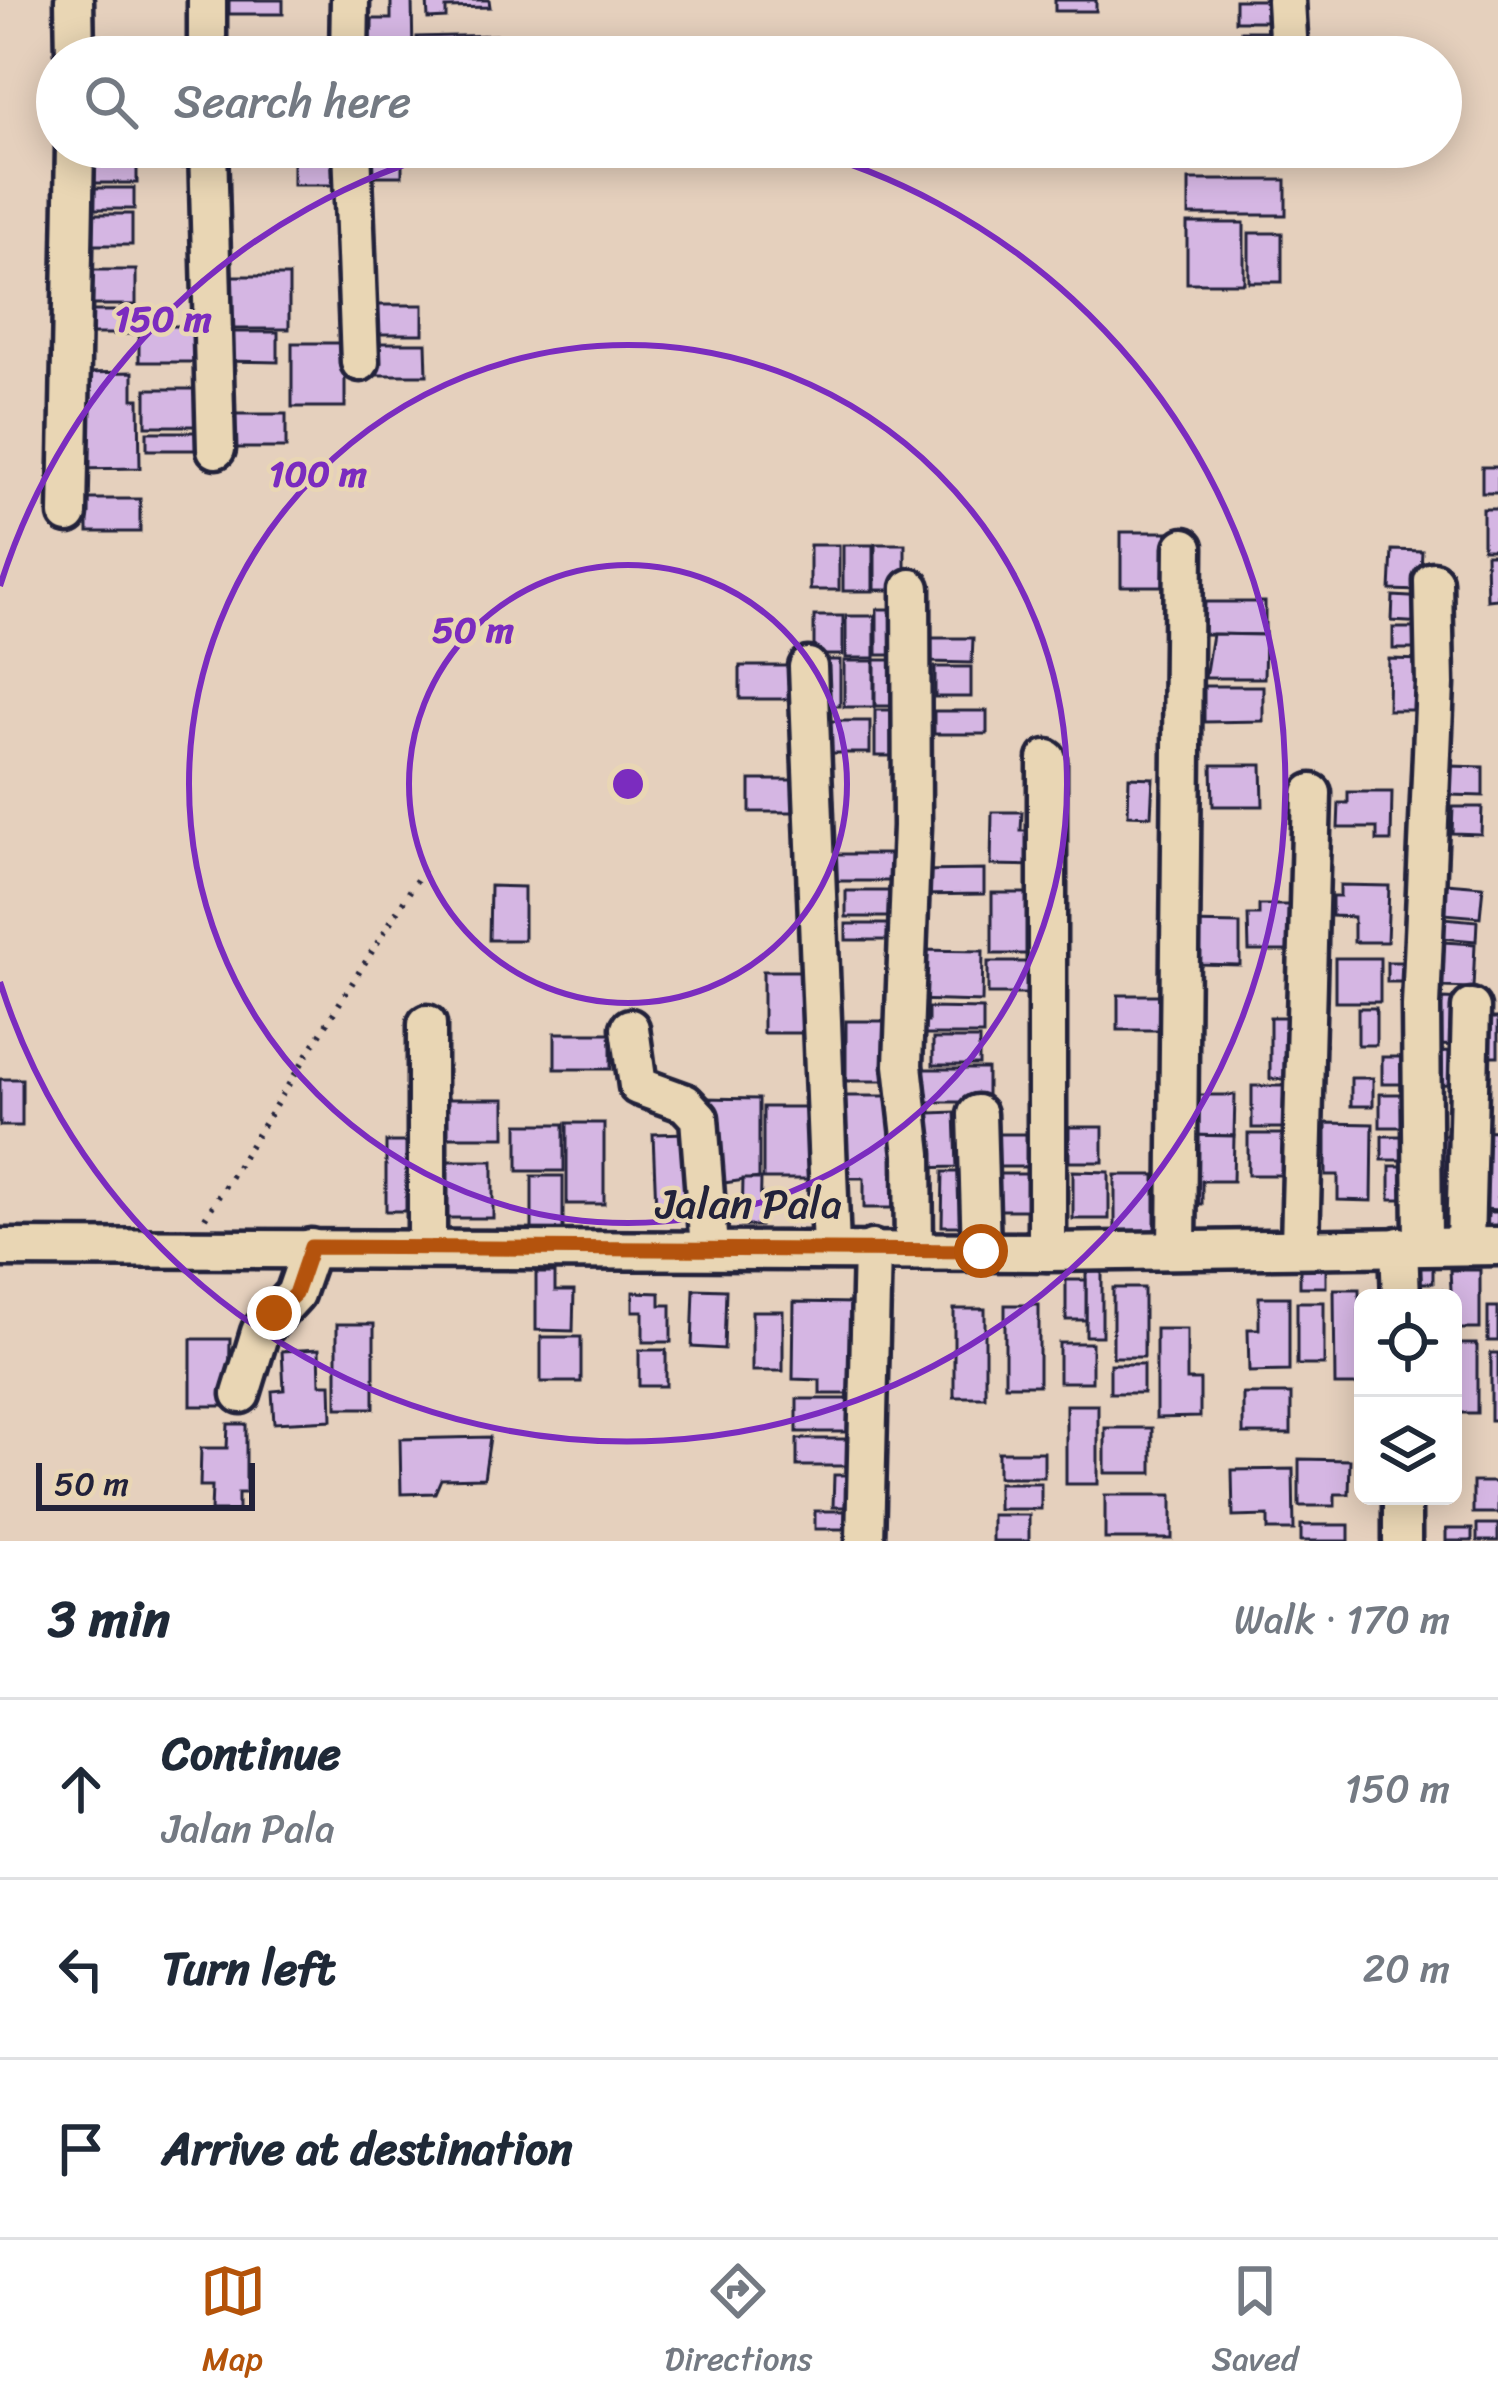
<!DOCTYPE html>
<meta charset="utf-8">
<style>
:root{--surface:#fff;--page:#f2f2f3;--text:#1f2937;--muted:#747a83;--line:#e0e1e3;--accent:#b45309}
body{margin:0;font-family:Sriracha,sans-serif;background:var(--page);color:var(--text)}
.controls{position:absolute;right:36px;bottom:36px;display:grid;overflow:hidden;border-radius:18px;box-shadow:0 6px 30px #0003}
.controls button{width:108px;height:108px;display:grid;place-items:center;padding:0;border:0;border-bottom:3px solid var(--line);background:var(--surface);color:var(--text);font:60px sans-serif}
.scale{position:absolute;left:36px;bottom:30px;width:219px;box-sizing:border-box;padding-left:12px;border:6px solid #22223b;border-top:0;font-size:33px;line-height:42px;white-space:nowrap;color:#22223b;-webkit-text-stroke:9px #e9d6b4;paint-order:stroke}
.stop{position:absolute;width:36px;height:36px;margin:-27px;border:9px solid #b45309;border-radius:50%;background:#fff}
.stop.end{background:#b45309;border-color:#fff;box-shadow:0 3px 12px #0008}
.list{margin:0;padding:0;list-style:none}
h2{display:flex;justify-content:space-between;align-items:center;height:156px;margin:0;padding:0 48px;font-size:51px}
h2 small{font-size:39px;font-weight:400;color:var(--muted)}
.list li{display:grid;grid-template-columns:78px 1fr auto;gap:36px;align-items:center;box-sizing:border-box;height:180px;padding:0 48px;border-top:3px solid var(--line)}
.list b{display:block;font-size:45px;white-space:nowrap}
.list p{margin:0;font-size:39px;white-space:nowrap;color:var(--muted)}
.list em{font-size:39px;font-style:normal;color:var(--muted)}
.icon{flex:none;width:66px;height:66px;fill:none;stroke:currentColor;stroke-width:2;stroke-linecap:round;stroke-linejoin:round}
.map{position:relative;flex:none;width:1498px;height:1541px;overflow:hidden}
.search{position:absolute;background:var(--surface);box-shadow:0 6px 30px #0003;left:36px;right:36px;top:36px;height:132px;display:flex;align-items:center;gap:30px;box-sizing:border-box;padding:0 42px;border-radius:66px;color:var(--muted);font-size:45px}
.sheet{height:696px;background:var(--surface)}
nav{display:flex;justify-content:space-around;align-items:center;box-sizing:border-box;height:168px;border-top:3px solid var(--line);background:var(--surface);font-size:33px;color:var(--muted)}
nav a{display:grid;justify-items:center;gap:6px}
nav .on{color:var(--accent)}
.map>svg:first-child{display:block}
.building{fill:#d5b6e3;stroke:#22223b;stroke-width:3}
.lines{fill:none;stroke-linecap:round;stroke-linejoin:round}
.street-casing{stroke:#22223b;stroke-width:45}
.path{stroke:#22223b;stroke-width:6;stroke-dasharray:3 9;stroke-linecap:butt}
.street{stroke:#e9d6b4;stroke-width:36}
.route{stroke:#b45309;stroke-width:15}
.ring{fill:none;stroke:#7b2cbf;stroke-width:6}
.labels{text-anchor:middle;stroke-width:9;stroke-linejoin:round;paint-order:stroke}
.street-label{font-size:42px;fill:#22223b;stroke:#e9d6b4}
.centre{fill:#7b2cbf;stroke:#e9d6b4;stroke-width:6}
.ring-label{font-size:36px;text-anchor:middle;font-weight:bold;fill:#7b2cbf;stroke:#e9d6b4;stroke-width:9;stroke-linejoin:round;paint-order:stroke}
</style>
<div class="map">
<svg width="1498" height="1541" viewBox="0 0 1498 1541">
<rect width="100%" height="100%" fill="#e5d0bd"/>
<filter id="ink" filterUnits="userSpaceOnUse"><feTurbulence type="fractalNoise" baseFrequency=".00833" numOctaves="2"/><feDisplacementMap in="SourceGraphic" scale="24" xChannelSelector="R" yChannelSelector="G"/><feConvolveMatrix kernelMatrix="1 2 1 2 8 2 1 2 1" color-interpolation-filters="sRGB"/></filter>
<g filter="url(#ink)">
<!-- building -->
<g class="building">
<rect x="229" y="0" width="54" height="14"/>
<polygon points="391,0 412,0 413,57 357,57 357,30 372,30 372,19 391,19"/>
<polygon points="427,0 489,0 490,7 446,8 446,18 428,19"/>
<rect x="1055" y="0" width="41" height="11"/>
<rect x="1235" y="0" width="39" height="21"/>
<rect x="1241" y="31" width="39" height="26"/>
<polygon points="496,35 496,57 417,57 417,37"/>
<rect x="148" y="46" width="52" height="11"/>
<rect x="82" y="147" width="54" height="8"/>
<rect x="145" y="147" width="58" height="21"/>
<rect x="366" y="147" width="36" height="29"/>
<rect x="1141" y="147" width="33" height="11"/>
<rect x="1233" y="147" width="44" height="13"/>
<rect x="293" y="155" width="46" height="30"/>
<rect x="90" y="159" width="47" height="24"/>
<rect x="1189" y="180" width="97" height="35"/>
<rect x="78" y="188" width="56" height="21"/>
<rect x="84" y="214" width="48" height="31"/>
<rect x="1187" y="223" width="57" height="60"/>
<rect x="1249" y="233" width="33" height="49"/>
<rect x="84" y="270" width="52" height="35"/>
<rect x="230" y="276" width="59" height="53"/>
<rect x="378" y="305" width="45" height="29"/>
<rect x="80" y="311" width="51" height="23"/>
<rect x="139" y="326" width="55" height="36"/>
<polygon points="228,332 278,332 278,362 219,361"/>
<rect x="292" y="343" width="53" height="64"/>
<polygon points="378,343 426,343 427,375 372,375"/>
<polygon points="133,372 133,399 139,399 140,468 77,469 84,373"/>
<rect x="146" y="389" width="56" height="37"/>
<rect x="231" y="414" width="55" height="34"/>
<rect x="147" y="432" width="51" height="18"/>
<rect x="1482" y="467" width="16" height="26"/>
<rect x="88" y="499" width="52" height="33"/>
<rect x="1483" y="509" width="15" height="40"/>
<rect x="1121" y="532" width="53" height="54"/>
<rect x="875" y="544" width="30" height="46"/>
<rect x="810" y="545" width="29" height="45"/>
<rect x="843" y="545" width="30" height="46"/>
<polygon points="1392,550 1422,551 1420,591 1390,590"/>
<polygon points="1486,554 1498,554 1498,599 1487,600"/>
<polygon points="1393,596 1426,598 1424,623 1392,621"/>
<polygon points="1205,602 1265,602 1265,635 1204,634"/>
<rect x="877" y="609" width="30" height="46"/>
<rect x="814" y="616" width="29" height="39"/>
<rect x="846" y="616" width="29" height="42"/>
<rect x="1393" y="628" width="31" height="21"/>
<polygon points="1212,634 1265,635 1264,678 1205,678"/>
<polygon points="930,638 973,638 972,663 930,662"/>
<polygon points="1389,659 1425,660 1425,710 1388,710"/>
<rect x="811" y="660" width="29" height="46"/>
<rect x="875" y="660" width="30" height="46"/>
<rect x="844" y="661" width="30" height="46"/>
<rect x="740" y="666" width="58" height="33"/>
<rect x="935" y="667" width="36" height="30"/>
<polygon points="1204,686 1263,686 1263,721 1204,722"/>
<rect x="875" y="710" width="29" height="46"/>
<rect x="934" y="711" width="53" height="23"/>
<rect x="814" y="721" width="56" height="32"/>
<polygon points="1212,765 1262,765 1263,806 1213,806"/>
<polygon points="1450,766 1483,767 1483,796 1450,795"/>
<polygon points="1129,777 1153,778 1151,816 1128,815"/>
<rect x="750" y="780" width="50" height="32"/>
<polygon points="1348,792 1392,792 1391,841 1377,841 1377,828 1338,828 1339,803 1348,803"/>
<polygon points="1453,807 1482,807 1481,834 1452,833"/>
<polygon points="992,812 1022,812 1021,831 1039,831 1038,866 991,865"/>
<rect x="830" y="854" width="72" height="27"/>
<polygon points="984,870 984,894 918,895 918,871"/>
<polygon points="1446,883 1483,886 1480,917 1444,914"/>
<polygon points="1340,885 1389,886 1387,942 1354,942 1354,917 1332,916 1332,896 1340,896"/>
<polygon points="490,886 524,887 524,940 489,940"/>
<rect x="846" y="891" width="53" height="26"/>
<rect x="992" y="893" width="40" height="61"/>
<polygon points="1259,905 1294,905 1295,951 1249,951 1248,915 1259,915"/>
<polygon points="1444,918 1477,921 1476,941 1442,938"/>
<polygon points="1185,923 1240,924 1240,965 1197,964"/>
<rect x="846" y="924" width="48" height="16"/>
<polygon points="1443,942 1475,944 1473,988 1441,987"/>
<polygon points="914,950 983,951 982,1002 913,1000"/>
<rect x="1335" y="958" width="45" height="44"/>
<rect x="988" y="962" width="48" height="32"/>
<rect x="1387" y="962" width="30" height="20"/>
<rect x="763" y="971" width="44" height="62"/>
<rect x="1118" y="995" width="55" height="35"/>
<polygon points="1442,999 1466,1000 1464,1046 1439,1045"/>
<polygon points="928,1008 983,1009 983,1035 915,1035 915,1022 928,1022"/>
<rect x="1358" y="1008" width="18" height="37"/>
<rect x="1270" y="1017" width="32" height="62"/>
<rect x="1475" y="1018" width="23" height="38"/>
<rect x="846" y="1021" width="45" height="60"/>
<rect x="555" y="1033" width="56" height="36"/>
<rect x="933" y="1039" width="46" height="26"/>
<polygon points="1440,1051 1467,1052 1467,1085 1440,1084"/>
<rect x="1382" y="1057" width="32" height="27"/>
<rect x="915" y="1069" width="72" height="33"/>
<rect x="1351" y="1078" width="22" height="28"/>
<rect x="0" y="1079" width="22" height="47"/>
<rect x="1252" y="1086" width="39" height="42"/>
<rect x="1380" y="1094" width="33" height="33"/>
<polygon points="1185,1095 1235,1095 1234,1136 1184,1135"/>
<polygon points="832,1096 901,1096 911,1208 864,1208 864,1178 832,1178"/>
<polygon points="702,1098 759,1099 759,1178 717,1184"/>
<rect x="446" y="1099" width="59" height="38"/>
<polygon points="931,1103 931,1113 955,1112 957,1167 916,1168 914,1104"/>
<rect x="763" y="1107" width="59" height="72"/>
<rect x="567" y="1123" width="37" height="81"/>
<polygon points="1326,1123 1373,1124 1372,1201 1338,1200 1338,1175 1326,1175"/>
<rect x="518" y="1124" width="46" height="47"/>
<rect x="1069" y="1127" width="34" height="35"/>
<polygon points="1473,1130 1498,1131 1498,1210 1469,1208"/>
<polygon points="689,1133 692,1207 656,1208 653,1134"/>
<rect x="984" y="1134" width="51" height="33"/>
<rect x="1248" y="1134" width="37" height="41"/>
<polygon points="1184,1135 1234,1136 1233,1181 1202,1181 1202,1204 1184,1204"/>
<rect x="1441" y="1135" width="24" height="64"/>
<rect x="1382" y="1136" width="34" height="24"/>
<polygon points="386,1142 420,1142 421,1211 386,1211"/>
<polygon points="442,1161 493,1161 493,1218 441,1218"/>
<rect x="1390" y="1166" width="32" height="33"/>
<polygon points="1073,1171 1109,1172 1109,1219 1073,1219"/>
<polygon points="943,1172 968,1172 968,1226 942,1226"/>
<rect x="990" y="1174" width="52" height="36"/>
<rect x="1115" y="1175" width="40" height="64"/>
<rect x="532" y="1176" width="31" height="56"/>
<polygon points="743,1179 761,1179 760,1226 742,1226"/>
<polygon points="1488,1212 1498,1212 1498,1239 1487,1239"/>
<rect x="1300" y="1262" width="26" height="25"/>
<rect x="1411" y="1266" width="22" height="17"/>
<rect x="1086" y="1269" width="16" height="67"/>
<polygon points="1450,1270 1480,1270 1480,1329 1453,1329"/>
<polygon points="536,1273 555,1273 555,1291 574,1291 573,1331 536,1330"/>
<rect x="1066" y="1280" width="20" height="40"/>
<rect x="1113" y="1288" width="31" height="69"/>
<polygon points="694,1289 726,1290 724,1349 692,1347"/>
<polygon points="1334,1289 1359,1289 1360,1385 1335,1385"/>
<rect x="1410" y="1290" width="32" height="8"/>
<polygon points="633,1292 660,1293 660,1305 671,1305 671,1342 643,1342 643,1311 633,1311"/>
<polygon points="1259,1297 1289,1297 1289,1371 1249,1372 1248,1329 1259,1329"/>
<polygon points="794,1302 855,1303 855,1394 820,1394 820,1380 793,1379"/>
<rect x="1297" y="1302" width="27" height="63"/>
<rect x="1005" y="1305" width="34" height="80"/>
<rect x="1488" y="1307" width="10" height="34"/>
<rect x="954" y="1309" width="31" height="88"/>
<rect x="752" y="1311" width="31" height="60"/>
<rect x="337" y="1324" width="37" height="84"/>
<polygon points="1156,1329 1187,1329 1187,1380 1200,1380 1200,1417 1156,1418"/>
<rect x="541" y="1337" width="40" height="45"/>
<polygon points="191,1339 230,1339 229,1406 191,1406"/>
<rect x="1059" y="1343" width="33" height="39"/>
<rect x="1453" y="1344" width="24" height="69"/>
<polygon points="319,1349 320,1384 331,1384 332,1420 274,1423 272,1391 284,1390 282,1351"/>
<rect x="639" y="1350" width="27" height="36"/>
<rect x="1491" y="1353" width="7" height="67"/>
<rect x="1110" y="1364" width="33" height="29"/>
<rect x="1243" y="1394" width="48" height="40"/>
<rect x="797" y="1399" width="55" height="33"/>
<rect x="1066" y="1405" width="32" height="79"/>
<polygon points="228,1424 246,1424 246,1493 238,1493 238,1511 211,1511 212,1486 200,1486 201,1448 227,1448"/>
<rect x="1105" y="1428" width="47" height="45"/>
<polygon points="490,1437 484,1478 441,1479 435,1493 401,1494 400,1439"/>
<rect x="797" y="1439" width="59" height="27"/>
<rect x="998" y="1452" width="46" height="25"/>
<polygon points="1299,1459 1350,1460 1349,1494 1335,1494 1335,1506 1299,1506"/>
<polygon points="1293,1469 1294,1530 1268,1530 1268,1516 1233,1517 1232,1470"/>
<polygon points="834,1475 864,1475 864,1507 833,1507"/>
<rect x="1473" y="1482" width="25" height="31"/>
<rect x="998" y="1483" width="43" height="26"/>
<rect x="1105" y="1495" width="67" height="44"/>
<rect x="815" y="1511" width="42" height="18"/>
<rect x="992" y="1515" width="37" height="26"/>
<rect x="1477" y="1524" width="21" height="17"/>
<rect x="1301" y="1525" width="48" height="16"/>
<rect x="1446" y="1529" width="26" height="12"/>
</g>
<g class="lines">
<defs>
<g id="street">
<polyline points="74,0 75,57"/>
<polyline points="207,0 207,57"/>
<polyline points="1286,0 1288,37"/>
<polyline points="349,57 350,0"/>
<polyline points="208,147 216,449"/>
<polyline points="352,147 360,362"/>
<polyline points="68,514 75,147"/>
<polyline points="911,588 912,826 903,1065 913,1154 914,1250"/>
<polyline points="808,667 831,1248"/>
<polyline points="1047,759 1047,1252"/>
<polyline points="427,1024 427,1249"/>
<polyline points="630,1028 638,1086 685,1103 699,1118 709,1248"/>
<polyline points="977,1114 981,1251"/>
<polyline points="1423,1244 1421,1006 1435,684 1433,581"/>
<polyline points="1300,1245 1312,793"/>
<polyline points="1465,1245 1471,1008"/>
<polyline points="1399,1246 1401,1298"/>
<polyline points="0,1248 1047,1252 1498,1246"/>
<polyline points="1177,1249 1184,547"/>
<polyline points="241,1394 260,1332 295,1294 311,1248"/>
<polyline points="865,1541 872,1249"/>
<polyline points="1402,1541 1402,1496"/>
</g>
</defs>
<!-- street casing -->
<use href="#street" class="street-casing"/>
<!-- path -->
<polyline class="path" points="205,1218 423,870"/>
<!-- street -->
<use href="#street" class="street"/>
</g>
</g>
<g class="lines" filter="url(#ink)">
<!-- route -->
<polyline class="route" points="274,1313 295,1294 311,1247 981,1251"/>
</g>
<!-- distance rings -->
<g class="ring">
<circle cx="628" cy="784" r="219"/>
<circle cx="628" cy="784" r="439"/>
<path d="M0 586A658 658 0 0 1 458 148M798 148A658 658 0 1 1 0 982"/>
</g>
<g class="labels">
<!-- street labels -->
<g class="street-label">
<text x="749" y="1218">Jalan Pala</text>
</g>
</g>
<circle cx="628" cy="784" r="18" class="centre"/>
<g class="ring-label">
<text x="163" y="331">150 m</text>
<text x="318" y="486">100 m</text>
<text x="473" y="642">50 m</text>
</g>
</svg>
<div class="controls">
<button><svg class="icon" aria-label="locate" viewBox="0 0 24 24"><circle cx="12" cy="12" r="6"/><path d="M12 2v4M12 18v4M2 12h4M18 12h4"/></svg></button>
<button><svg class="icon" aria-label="layers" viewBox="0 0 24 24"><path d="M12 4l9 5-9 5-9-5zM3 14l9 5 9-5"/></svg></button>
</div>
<div class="scale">50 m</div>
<div class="stop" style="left:981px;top:1251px"></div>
<div class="stop end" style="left:274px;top:1313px"></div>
<div class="search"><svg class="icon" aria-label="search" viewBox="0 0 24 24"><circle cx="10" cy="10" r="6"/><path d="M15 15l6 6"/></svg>Search here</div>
</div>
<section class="sheet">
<h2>3 min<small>Walk · 170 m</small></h2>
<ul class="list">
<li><svg class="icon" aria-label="ahead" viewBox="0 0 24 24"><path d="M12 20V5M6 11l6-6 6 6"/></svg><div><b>Continue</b><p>Jalan Pala</p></div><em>150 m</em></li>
<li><svg class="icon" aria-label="left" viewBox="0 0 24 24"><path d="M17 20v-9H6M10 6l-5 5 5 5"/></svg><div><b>Turn left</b></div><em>20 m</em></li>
<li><svg class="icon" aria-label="arrive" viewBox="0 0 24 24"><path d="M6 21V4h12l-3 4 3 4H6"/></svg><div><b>Arrive at destination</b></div></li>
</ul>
</section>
<nav>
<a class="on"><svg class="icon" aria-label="map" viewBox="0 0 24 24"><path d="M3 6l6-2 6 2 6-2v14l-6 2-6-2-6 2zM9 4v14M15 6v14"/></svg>Map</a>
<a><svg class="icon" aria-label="directions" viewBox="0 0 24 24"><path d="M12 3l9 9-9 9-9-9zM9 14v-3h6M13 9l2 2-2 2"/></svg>Directions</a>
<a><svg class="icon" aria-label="saved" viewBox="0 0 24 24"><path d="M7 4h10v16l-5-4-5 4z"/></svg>Saved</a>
</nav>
